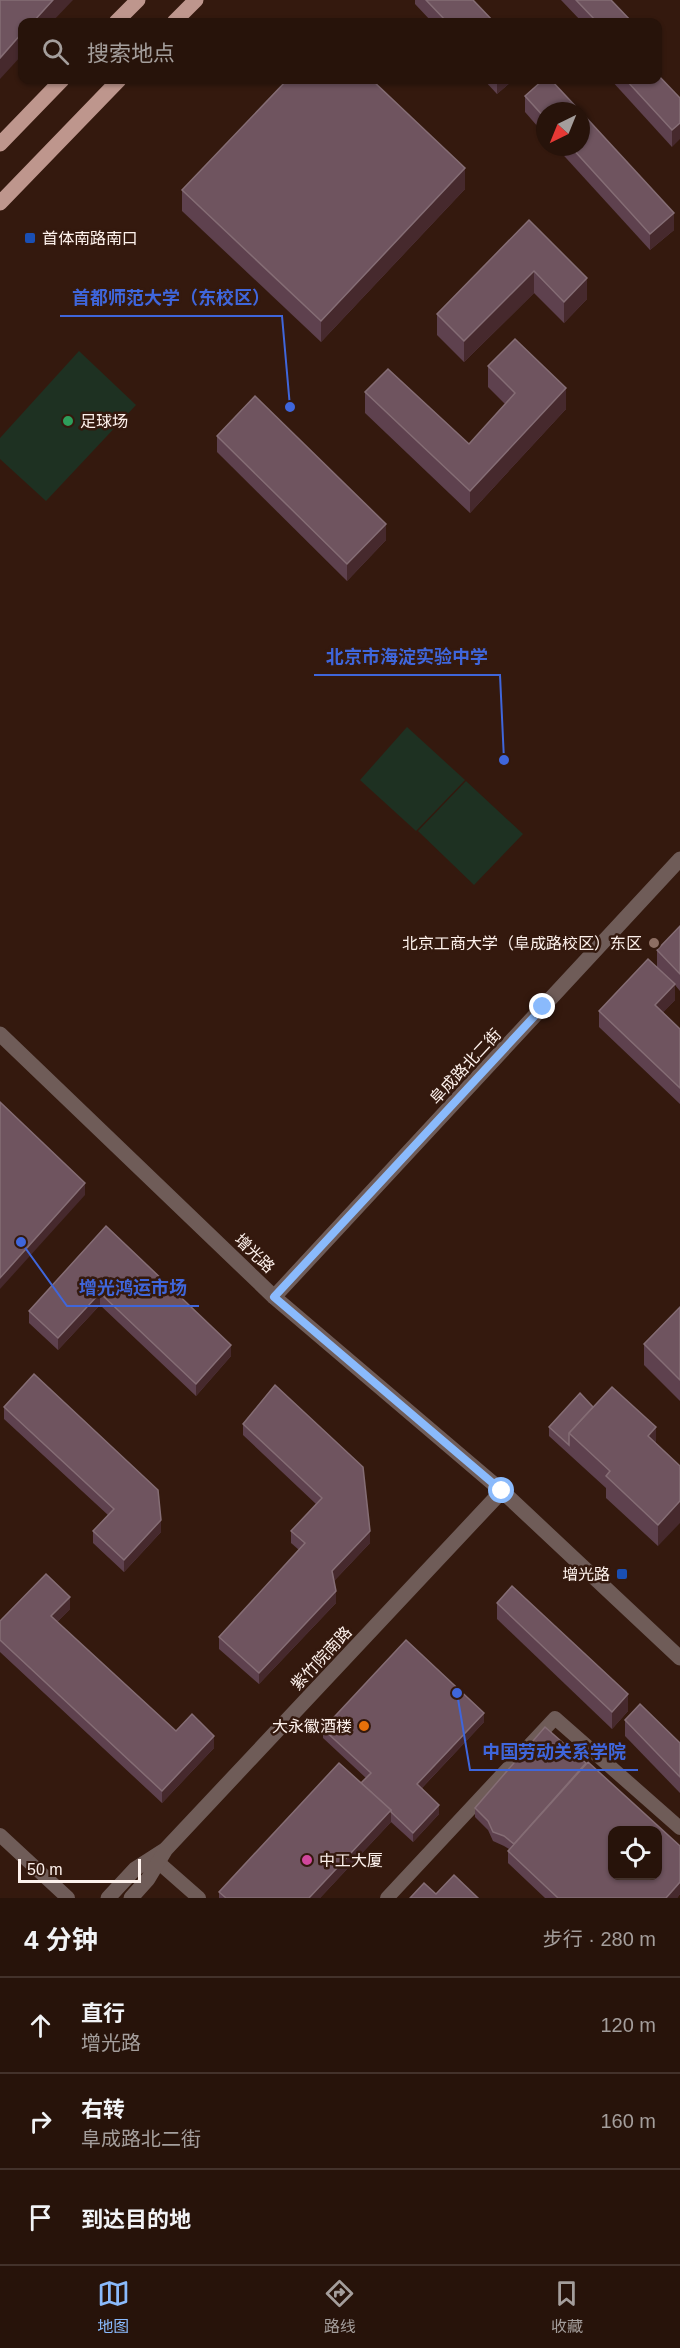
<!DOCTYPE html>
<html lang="zh">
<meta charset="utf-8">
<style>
:root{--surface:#27130a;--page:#332018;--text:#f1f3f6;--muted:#a49e9c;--line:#43322b;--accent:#8abafc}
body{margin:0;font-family:Helvetica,"Noto Sans SC",sans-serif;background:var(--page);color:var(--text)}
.controls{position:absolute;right:18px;bottom:18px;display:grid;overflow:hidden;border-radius:12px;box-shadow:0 2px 4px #0004}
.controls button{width:54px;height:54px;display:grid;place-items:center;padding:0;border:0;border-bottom:2px solid var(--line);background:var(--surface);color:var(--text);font:30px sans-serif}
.compass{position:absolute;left:536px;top:102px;width:54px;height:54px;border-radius:50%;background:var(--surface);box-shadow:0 2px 4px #0004;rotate:223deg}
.scale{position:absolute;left:18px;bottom:15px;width:123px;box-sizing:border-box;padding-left:6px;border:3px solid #fdf1ec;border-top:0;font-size:16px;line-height:21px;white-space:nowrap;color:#fdf1ec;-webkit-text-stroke:4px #34190e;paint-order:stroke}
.stop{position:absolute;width:18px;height:18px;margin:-14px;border:4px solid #8abafc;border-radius:50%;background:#fff}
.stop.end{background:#8abafc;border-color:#fff;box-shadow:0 2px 6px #0008}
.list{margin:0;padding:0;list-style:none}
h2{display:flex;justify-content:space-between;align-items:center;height:78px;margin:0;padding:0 24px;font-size:26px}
h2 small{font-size:20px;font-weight:400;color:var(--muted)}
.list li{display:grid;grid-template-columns:39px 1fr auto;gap:18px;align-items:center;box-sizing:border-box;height:96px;padding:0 24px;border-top:2px solid var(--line)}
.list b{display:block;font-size:22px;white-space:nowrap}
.list p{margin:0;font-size:20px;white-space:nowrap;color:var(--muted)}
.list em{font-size:20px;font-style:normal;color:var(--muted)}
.icon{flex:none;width:33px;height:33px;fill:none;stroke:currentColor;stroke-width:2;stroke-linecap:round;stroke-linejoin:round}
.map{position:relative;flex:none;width:680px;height:1898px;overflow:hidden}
.search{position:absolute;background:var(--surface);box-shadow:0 2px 4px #0004;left:18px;right:18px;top:18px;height:66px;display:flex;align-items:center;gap:15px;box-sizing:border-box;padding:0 21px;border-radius:12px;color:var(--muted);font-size:22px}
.sheet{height:366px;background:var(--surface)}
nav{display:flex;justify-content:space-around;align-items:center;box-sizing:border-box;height:84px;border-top:2px solid var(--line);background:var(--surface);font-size:16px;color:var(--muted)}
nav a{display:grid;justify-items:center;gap:3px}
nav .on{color:var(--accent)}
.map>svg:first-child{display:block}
.green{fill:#1e3122}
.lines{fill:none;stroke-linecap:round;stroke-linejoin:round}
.minor{stroke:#6f5c58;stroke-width:14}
.tertiary{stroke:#6f5c58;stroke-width:15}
.primary{stroke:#be968d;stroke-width:15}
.wall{fill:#5e414e}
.shaded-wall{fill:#46292d}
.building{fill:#6f545f;stroke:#856d75;stroke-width:1.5;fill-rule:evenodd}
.route{stroke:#8abafc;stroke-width:8}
.transit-dot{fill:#1a4fb4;stroke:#34190e;stroke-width:2}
.leisure-dot{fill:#2e9e5b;stroke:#34190e;stroke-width:2}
.education-dot{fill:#8d6e63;stroke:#34190e;stroke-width:2}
.food-dot{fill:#e8710a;stroke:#34190e;stroke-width:2}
.hotel-dot{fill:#d1479c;stroke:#34190e;stroke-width:2}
.labels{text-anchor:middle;stroke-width:5;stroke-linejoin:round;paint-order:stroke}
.poi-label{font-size:16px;fill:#fdf1ec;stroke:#34190e;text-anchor:start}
.street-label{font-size:16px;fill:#fdf1ec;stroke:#34190e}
.leader{fill:none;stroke:#3f66db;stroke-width:2}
.callout-dot{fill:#3f66db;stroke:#34190e;stroke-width:2}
.callout-label{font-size:18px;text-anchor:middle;font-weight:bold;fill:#3f66db;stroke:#34190e;stroke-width:5;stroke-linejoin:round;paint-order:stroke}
</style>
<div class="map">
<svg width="680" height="1898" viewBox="0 0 680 1898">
<rect width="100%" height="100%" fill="#34190e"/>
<!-- green -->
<g class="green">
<polygon points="79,351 136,405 46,501 0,459 0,438"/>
<polygon points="407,727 465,780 416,831 360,780"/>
<polygon points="466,781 523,834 474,885 418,831"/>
</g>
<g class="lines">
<!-- minor -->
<g class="minor">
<polyline points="0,1835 68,1898"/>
<polyline points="158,1862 199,1898"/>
<polyline points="387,1898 555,1718 680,1828"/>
</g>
<!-- tertiary -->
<g class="tertiary">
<polyline points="0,1034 274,1297 502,1491 680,1658"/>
<polyline points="274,1297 680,859"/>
<polyline points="108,1898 135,1869 163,1851"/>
<polyline points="131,1898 148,1879 166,1849 502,1491"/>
</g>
<!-- primary -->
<g class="primary">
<polyline points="116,22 138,0"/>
<polyline points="174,22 196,0"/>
<polyline points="0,144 62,80"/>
<polyline points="0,203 119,80"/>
</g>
</g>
<!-- wall -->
<g class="wall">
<polygon points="415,0 473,0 494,22 432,22 415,4"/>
<polygon points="561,0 611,0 632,22 582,22"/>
<polygon points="484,80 513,80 497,94"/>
<polygon points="611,80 657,80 680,98 672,147"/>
<polygon points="525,96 545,111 545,135 525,112"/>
<polygon points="556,147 581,147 674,230 650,250"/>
<polygon points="465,189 321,342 182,211 182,190"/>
<polygon points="529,220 587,299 564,323 534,293 464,362 437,335 437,314"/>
<polygon points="488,366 566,409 470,513 365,413 365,392 469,444 505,404 488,387"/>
<polygon points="217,436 386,540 347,581 217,452"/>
<polygon points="680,926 680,991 675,985 675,1000 663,1012 680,1029 680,1104 599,1027 599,1011 657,966 657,950"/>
<polygon points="106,1226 231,1356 196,1396 100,1305 58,1350 29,1323 29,1311"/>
<polygon points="680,1307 680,1401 644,1365 644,1344"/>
<polygon points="4,1407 161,1532 124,1572 93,1543 93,1531 108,1515 4,1419"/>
<polygon points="593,1407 656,1443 680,1466 658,1546 606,1498 606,1488 549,1436 549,1427"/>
<polygon points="243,1424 370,1543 334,1581 336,1603 259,1684 219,1649 219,1637 299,1550 291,1543 291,1531 316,1504 243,1435"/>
<polygon points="497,1603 628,1711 612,1729 497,1619"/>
<polygon points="70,1609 57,1622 176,1731 214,1748 162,1803 0,1652 0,1621"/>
<polygon points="625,1720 680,1743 680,1793 625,1736"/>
<polygon points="484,1722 422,1788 439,1814 413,1842 391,1822 320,1898 219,1898 219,1892 361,1783 366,1778 323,1738 323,1729"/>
<polygon points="475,1808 680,1846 680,1894 677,1898 545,1898 508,1863 508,1851 509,1849 504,1846 493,1841 488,1830 475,1817"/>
</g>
<!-- shaded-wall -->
<g class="shaded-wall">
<polygon points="53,0 73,0 52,22 33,22"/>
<polygon points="22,33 22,55 0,79 0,58"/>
<polygon points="497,80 513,80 497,94"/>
<polygon points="680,123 680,139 672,147 672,130"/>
<polygon points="465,168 465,189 321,342 321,321"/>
<polygon points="674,213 674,230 650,250 650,234"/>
<polygon points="534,271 534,293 464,362 464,341"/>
<polygon points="587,278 587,299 564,323 564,302"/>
<polygon points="566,388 566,409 470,513 470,491"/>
<polygon points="386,524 386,540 347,581 347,564"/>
<polygon points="675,984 675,1000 655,1021 655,1005"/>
<polygon points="85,1183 85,1195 0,1289 0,1278"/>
<polygon points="100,1293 100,1305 58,1350 58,1338"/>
<polygon points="231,1345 231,1356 196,1396 196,1384"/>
<polygon points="656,1427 656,1449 648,1436"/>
<polygon points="680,1501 680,1523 658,1546 658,1525"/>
<polygon points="161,1520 161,1532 124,1572 124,1560"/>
<polygon points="370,1531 370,1543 332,1583 332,1571"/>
<polygon points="336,1591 336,1603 259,1684 259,1673"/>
<polygon points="70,1597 70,1609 51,1628 51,1616"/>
<polygon points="628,1694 628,1711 612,1729 612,1712"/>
<polygon points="484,1713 484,1722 417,1793 417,1784"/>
<polygon points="214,1736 214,1748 162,1803 162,1791"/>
<polygon points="439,1805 439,1814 413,1842 413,1833"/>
<polygon points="391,1810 391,1822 320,1898 309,1898"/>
<polygon points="680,1882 680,1894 677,1898 666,1898"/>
</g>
<!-- building -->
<g class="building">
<polygon points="0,0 53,0 33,22 22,22 22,33 0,58"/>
<polygon points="426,0 473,0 494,22 447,22"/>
<polygon points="576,0 611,0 632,22 597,22"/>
<polygon points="657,74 680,98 680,123 672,130 626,80 657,80"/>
<polygon points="287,80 372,80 465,168 321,321 182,190"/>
<polygon points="543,80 551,80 580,111 545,111 545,118 525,96"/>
<polygon points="581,112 674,213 650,234 571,147 581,147"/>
<polygon points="529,220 587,278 564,302 534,271 464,341 437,314"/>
<polygon points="515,339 566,388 470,491 365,392 388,369 469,444 515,393 488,366"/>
<polygon points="255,396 386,524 347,564 217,436"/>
<polygon points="680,926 680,974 657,950"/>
<polygon points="648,959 675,984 655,1005 680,1029 680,1088 599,1011"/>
<polygon points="0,1102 85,1183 0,1278"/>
<polygon points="106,1226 231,1345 196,1384 100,1293 58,1338 29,1311"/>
<polygon points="680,1307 680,1380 644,1344"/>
<polygon points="34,1374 158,1490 161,1520 124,1560 93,1531 114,1509 4,1407"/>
<polygon points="275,1385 363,1467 370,1531 332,1571 336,1591 259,1673 219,1637 305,1543 291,1531 322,1498 243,1424"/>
<polygon points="612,1387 656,1427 648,1436 680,1466 680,1501 658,1525 606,1476 610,1471 569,1433"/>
<polygon points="580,1393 593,1407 569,1433 569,1445 549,1427"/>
<polygon points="46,1574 70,1597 51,1616 176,1731 192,1714 214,1736 162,1791 0,1640 0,1621"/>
<polygon points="512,1586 628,1694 612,1712 497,1603"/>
<polygon points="406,1640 484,1713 417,1784 439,1805 413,1833 391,1812 391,1810 361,1783 371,1773 323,1729"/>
<polygon points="640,1704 680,1743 680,1777 625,1720"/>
<polygon points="545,1727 586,1763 514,1844 504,1836 493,1832 488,1821 475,1808"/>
<path d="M588,1762L680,1846V1882L666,1898H558L508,1851ZM612,1830H657V1875H612Z"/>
<polygon points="339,1763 391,1810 309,1898 226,1898 219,1892"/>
<polygon points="454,1875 478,1898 410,1898 424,1883 436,1894"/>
</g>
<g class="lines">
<!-- route -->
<polyline class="route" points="502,1491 274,1297 543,1007"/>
</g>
<!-- markers -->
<g class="transit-dot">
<rect x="24" y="232" width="12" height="12" rx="3"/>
<rect x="616" y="1568" width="12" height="12" rx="3"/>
</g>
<circle class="leisure-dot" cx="68" cy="421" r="6"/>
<circle class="education-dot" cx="654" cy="943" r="6"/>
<circle class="food-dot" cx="364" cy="1726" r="6"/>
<circle class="hotel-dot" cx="307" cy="1860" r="6"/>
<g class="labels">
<!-- poi labels -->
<g class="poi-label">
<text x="42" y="244">首体南路南口</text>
<text x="80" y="427">足球场</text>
<text x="642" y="949" text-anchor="end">北京工商大学（阜成路校区）东区</text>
<text x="610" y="1580" text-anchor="end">增光路</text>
<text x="352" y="1732" text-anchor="end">大永徽酒楼</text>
<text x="319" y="1866">中工大厦</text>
</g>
<!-- street labels -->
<g class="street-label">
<text transform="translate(465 1066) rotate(-47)" y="6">阜成路北二街</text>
<text transform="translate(255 1253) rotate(44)" y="6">增光路</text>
<text transform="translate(321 1658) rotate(-47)" y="6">紫竹院南路</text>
</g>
</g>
<!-- callouts -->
<path class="leader" d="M290 407L282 316H60M504 760L500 675H314M21 1242L67 1306H199M457 1693L470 1770H638"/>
<g class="callout-dot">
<circle cx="290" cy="407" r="6"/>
<circle cx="504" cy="760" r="6"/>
<circle cx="21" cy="1242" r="6"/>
<circle cx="457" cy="1693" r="6"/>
</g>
<g class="callout-label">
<text x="171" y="304">首都师范大学（东校区）</text>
<text x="407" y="663">北京市海淀实验中学</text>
<text x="133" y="1294">增光鸿运市场</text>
<text x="554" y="1758">中国劳动关系学院</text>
</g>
</svg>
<div class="controls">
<button><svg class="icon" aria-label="locate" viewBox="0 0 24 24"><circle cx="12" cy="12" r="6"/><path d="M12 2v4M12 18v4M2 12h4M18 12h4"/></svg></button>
</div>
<svg class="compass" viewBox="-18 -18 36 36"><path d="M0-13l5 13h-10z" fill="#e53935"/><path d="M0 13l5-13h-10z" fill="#a49e9c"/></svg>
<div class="scale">50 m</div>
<div class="stop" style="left:502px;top:1491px"></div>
<div class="stop end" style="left:543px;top:1007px"></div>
<div class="search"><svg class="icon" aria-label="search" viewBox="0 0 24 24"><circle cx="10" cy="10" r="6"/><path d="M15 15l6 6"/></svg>搜索地点</div>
</div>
<section class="sheet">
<h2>4 分钟<small>步行 · 280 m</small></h2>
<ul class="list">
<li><svg class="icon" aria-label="ahead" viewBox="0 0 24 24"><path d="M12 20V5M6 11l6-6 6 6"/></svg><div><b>直行</b><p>增光路</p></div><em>120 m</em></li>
<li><svg class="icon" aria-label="right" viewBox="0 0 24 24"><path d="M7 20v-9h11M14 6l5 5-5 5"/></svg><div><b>右转</b><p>阜成路北二街</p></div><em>160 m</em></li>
<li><svg class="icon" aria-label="arrive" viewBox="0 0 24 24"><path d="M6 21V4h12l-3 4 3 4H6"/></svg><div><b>到达目的地</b></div></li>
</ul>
</section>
<nav>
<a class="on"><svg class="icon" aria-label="map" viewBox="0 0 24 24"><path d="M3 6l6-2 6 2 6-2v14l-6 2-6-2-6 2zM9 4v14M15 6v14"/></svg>地图</a>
<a><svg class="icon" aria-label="directions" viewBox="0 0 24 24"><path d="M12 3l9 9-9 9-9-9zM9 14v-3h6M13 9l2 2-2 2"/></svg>路线</a>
<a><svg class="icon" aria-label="saved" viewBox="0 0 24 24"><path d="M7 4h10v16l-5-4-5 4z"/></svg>收藏</a>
</nav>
